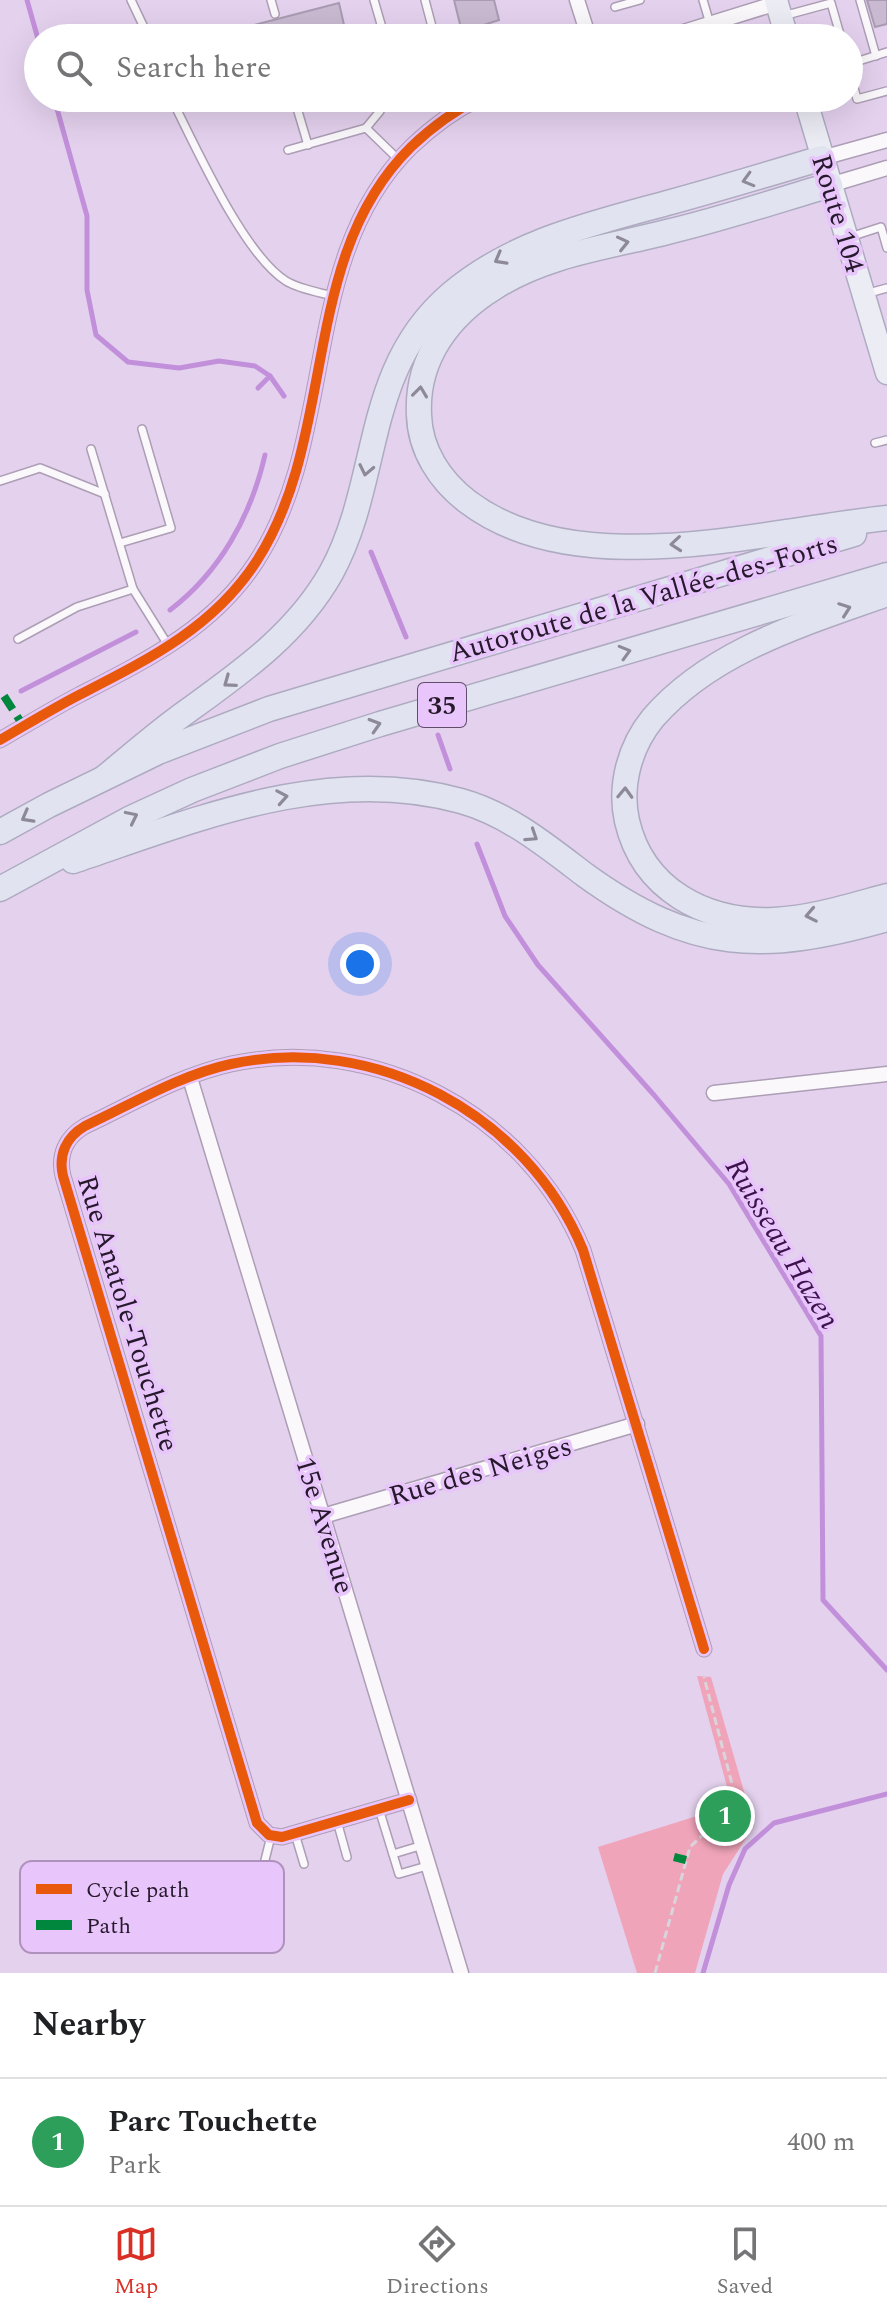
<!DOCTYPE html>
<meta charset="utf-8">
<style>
:root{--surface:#fff;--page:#f6f6f6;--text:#202124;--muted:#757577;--line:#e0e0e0;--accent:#d93025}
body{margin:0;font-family:Spectral,serif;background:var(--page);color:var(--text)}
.you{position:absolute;left:360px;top:964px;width:28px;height:28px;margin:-20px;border:6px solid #fff;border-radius:50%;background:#1a73e8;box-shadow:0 0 0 12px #1a73e833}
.badge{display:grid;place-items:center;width:52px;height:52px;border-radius:50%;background:var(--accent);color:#fff;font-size:26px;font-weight:700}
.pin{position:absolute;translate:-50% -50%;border:4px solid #fff;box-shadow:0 2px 8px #0006}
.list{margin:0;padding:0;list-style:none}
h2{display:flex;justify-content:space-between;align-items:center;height:104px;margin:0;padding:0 32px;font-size:34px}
h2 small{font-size:26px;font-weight:400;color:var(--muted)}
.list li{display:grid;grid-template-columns:52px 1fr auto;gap:24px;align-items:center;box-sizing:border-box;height:128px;padding:0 32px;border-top:2px solid var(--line)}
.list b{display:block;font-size:30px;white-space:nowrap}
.list p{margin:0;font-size:26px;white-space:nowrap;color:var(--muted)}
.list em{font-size:26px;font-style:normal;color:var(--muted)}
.icon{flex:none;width:44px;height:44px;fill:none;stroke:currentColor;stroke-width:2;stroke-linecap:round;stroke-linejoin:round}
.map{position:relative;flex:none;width:887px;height:1973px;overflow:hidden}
.search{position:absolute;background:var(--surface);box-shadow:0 8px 32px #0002;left:24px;right:24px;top:24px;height:88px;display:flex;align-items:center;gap:20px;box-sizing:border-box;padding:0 28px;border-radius:44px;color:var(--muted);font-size:30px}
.sheet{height:232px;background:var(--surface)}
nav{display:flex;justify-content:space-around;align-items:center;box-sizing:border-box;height:112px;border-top:2px solid var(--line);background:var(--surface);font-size:22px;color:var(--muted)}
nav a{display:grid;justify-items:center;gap:4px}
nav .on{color:var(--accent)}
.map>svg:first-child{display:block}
.green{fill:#f0a4b9}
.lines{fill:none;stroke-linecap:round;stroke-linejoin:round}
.stream{stroke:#c290da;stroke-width:5}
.building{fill:#c9bad1;stroke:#a99bb1;stroke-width:2}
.service-casing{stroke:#ac9eb4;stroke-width:10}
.minor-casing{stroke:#ac9eb4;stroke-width:17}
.primary-casing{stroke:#aeabc1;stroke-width:25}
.motorway-casing{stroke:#aeabc1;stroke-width:27}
.path{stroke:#dad4dd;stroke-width:3;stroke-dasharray:8 4;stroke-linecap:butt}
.service{stroke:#fbf8fc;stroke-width:7}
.minor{stroke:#fbf8fc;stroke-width:14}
.primary{stroke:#ececf5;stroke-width:22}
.motorway{stroke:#e1e4f0;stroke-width:24}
.quiet{stroke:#00873e;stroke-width:8;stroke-dasharray:16 8;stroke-linecap:butt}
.cycleway-casing{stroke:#e8c5fa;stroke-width:15}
.cycleway{stroke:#e8590c;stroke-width:10}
.oneway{stroke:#8d8998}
.labels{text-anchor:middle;stroke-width:7;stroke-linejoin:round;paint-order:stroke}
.shield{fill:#e8c5fa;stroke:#604d6a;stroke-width:2}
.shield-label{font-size:26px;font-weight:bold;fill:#26192c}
.street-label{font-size:28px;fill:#26192c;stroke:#e8c5fa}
.water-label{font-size:30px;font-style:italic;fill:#3c124d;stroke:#e8c5fa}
.key{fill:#e8c5fa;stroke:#ae91bc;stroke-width:2}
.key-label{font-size:22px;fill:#26192c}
</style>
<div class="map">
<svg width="887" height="1973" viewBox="0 0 887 1973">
<rect width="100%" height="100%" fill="#e4d1ee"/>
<!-- green -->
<polygon class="green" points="697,1676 711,1677 754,1826 723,1874 695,1973 637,1973 598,1847 732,1805"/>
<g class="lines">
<!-- stream -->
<g class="stream">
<polyline points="27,0 38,39"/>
<polyline points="54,98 87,216 87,290 96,335 128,362 179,368 219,361 255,366 270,376 284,396"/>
<polyline points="258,388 270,376"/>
<polyline points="371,552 406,637"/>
<path d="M170,610C220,572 251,516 265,455"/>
<polyline points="21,691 136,632"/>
<polyline points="438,735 450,769"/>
<polyline points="477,844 505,916 538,965 654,1095 729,1184 821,1336 823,1600 887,1670"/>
<polyline points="703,1973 729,1885 745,1849 774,1823 887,1794"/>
</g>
</g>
<!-- building -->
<g class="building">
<polygon points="454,0 494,0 499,20 462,32"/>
<polygon points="867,0 887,0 887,24 875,27"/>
<polygon points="339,3 347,38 220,38 219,34"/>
</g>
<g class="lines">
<defs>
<g id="service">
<polyline points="131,0 149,38"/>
<polyline points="271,0 275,14"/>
<polyline points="374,0 385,38"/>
<polyline points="425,0 435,38"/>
<polyline points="703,0 710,24"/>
<polyline points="860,0 876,56"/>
<polyline points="615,7 640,0"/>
<polyline points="783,16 831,3 841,38"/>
<polyline points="849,64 887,52"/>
<polyline points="849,69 857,99 887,91"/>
<path d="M171,98C195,145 243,254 286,281C299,289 318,292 333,296"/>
<polyline points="294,98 308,145"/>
<polyline points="366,128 380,111 385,98"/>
<polyline points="288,150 366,128 399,160"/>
<polyline points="850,237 881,227 887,248"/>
<polyline points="865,294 887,288"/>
<polyline points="875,443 887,440"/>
<polyline points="91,449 133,589"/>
<polyline points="0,481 40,468 105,494"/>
<polyline points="120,543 171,528 142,429"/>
<polyline points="18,639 77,607 133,589 168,645"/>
<polyline points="379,1809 399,1874 427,1866"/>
<polyline points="337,1821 347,1857"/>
<polyline points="295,1834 304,1864"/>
<polyline points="393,1854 423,1845"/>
<polyline points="228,1929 261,1876 271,1836"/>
</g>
<g id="minor">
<polyline points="577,0 589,38"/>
<polyline points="664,38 777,3"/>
<polyline points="822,158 887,140"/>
<polyline points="830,185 887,168"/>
<path d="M0,740C26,725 52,709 79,695C147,660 213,628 256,562C339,435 298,258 411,147C431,128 455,110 480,98"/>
<polyline points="190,1078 461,1973"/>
<polyline points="714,1093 887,1074"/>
<polyline points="323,1516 637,1424"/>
<path d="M409,1800L282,1837L269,1835L257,1823L63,1176C58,1155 66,1137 85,1126C132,1104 180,1075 231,1064C375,1033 527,1114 583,1250L704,1649"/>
</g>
<g id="primary">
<polyline points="776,0 787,38"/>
<polyline points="805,98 887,373"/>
</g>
<g id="motorway">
<path d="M830,185C776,201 722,219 667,232C609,247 547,254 495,287C449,315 416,359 419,415C420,450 440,481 468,502C576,584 762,531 887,518"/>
<path d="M887,594C806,623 712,650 653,718C630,746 619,785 627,821C643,890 706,923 774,920C813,918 850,906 887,896"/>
<path d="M104,778C132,755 159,731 189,710C243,671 297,633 331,573C382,480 362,370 451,294C513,241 594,223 671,202C722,188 772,173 822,158"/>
<polyline points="0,832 49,805 158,752 269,709 854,534"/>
<path d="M73,861C198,819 328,764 461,801C508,814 547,846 585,875C693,953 763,954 887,919"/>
<polyline points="0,889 129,819 192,790 280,756 380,724 887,575"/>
</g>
</defs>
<!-- service casing -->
<use href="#service" class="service-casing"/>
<!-- minor casing -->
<use href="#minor" class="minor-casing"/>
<!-- primary casing -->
<use href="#primary" class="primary-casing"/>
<!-- motorway casing -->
<use href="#motorway" class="motorway-casing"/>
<!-- path -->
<polyline class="path" points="655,1973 690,1847 737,1803 704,1677"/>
<!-- service -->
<use href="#service" class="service"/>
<!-- minor -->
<use href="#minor" class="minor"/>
<!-- primary -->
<use href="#primary" class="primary"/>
<!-- motorway -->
<use href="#motorway" class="motorway"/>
<!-- quiet -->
<g class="quiet">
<polyline points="4,696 24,727"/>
<polyline points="674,1857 686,1860"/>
</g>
<defs>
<g id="cycleway">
<path d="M0,740C26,725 52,709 79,695C147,660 213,628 256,562C339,435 298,258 411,147C431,128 455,110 480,98"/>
<path d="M409,1800L282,1837L269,1835L257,1823L63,1176C58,1155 66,1137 85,1126C132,1104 180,1075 231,1064C375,1033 527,1114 583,1250L704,1649"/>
</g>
</defs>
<!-- cycleway casing -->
<use href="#cycleway" class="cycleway-casing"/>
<!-- cycleway -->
<use href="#cycleway" class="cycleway"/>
</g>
<!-- one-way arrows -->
<defs><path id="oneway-chevron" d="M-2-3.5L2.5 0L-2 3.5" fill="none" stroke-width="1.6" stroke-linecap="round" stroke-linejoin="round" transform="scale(2)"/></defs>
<g class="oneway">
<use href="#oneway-chevron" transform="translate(748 180) rotate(164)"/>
<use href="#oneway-chevron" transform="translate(623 243) rotate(-13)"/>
<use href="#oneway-chevron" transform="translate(500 259) rotate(151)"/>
<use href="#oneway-chevron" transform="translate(420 392) rotate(-83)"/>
<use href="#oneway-chevron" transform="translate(366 470) rotate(102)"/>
<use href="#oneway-chevron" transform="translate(676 544) rotate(175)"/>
<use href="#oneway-chevron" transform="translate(845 609) rotate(-20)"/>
<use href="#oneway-chevron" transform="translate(625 652) rotate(-16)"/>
<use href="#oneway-chevron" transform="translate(229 682) rotate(144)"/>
<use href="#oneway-chevron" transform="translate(375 725) rotate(-17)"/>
<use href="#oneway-chevron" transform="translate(625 793) rotate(-88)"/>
<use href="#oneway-chevron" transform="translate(282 797) rotate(-10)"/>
<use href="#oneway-chevron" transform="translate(27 817) rotate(151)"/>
<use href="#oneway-chevron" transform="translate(132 817) rotate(-26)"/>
<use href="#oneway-chevron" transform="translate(532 836) rotate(33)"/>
<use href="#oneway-chevron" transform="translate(811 915) rotate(169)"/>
</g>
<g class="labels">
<!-- shield labels -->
<rect class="shield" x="418" y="683" width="48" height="44" rx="6"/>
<g class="shield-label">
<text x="442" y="714">35</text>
</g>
<!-- street labels -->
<g class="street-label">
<text transform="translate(839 213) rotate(73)" y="10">Route 104</text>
<text transform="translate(643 597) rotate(-16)" y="10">Autoroute de la Vallée-des-Forts</text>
<text transform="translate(129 1313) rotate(73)" y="10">Rue Anatole-Touchette</text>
<text transform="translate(480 1470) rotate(-16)" y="10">Rue des Neiges</text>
<text transform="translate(326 1525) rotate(73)" y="10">15e Avenue</text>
</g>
<!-- water labels -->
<g class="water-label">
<text transform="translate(783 1243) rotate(59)" y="10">Ruisseau Hazen</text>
</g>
</g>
<!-- legend -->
<rect x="20" y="1861" width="264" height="92" rx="12" class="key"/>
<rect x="36" y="1884" width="36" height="10" fill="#e8590c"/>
<rect x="36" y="1920" width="36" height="10" fill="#00873e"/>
<g class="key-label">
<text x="86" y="1897">Cycle path</text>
<text x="86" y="1933">Path</text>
</g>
</svg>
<div class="you"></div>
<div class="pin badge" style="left:725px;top:1816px;background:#2e9e5b">1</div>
<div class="search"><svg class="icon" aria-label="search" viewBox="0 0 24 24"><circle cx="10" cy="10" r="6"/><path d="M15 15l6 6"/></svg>Search here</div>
</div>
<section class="sheet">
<h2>Nearby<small></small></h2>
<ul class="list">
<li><span class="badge" style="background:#2e9e5b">1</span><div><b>Parc Touchette</b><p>Park</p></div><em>400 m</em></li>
</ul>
</section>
<nav>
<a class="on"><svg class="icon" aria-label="map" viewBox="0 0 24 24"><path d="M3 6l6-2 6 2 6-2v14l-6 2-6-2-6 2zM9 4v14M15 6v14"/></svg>Map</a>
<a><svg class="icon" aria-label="directions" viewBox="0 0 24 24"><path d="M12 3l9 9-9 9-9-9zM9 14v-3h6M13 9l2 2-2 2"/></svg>Directions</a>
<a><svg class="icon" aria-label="saved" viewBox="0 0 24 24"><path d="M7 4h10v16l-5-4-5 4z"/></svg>Saved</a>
</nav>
